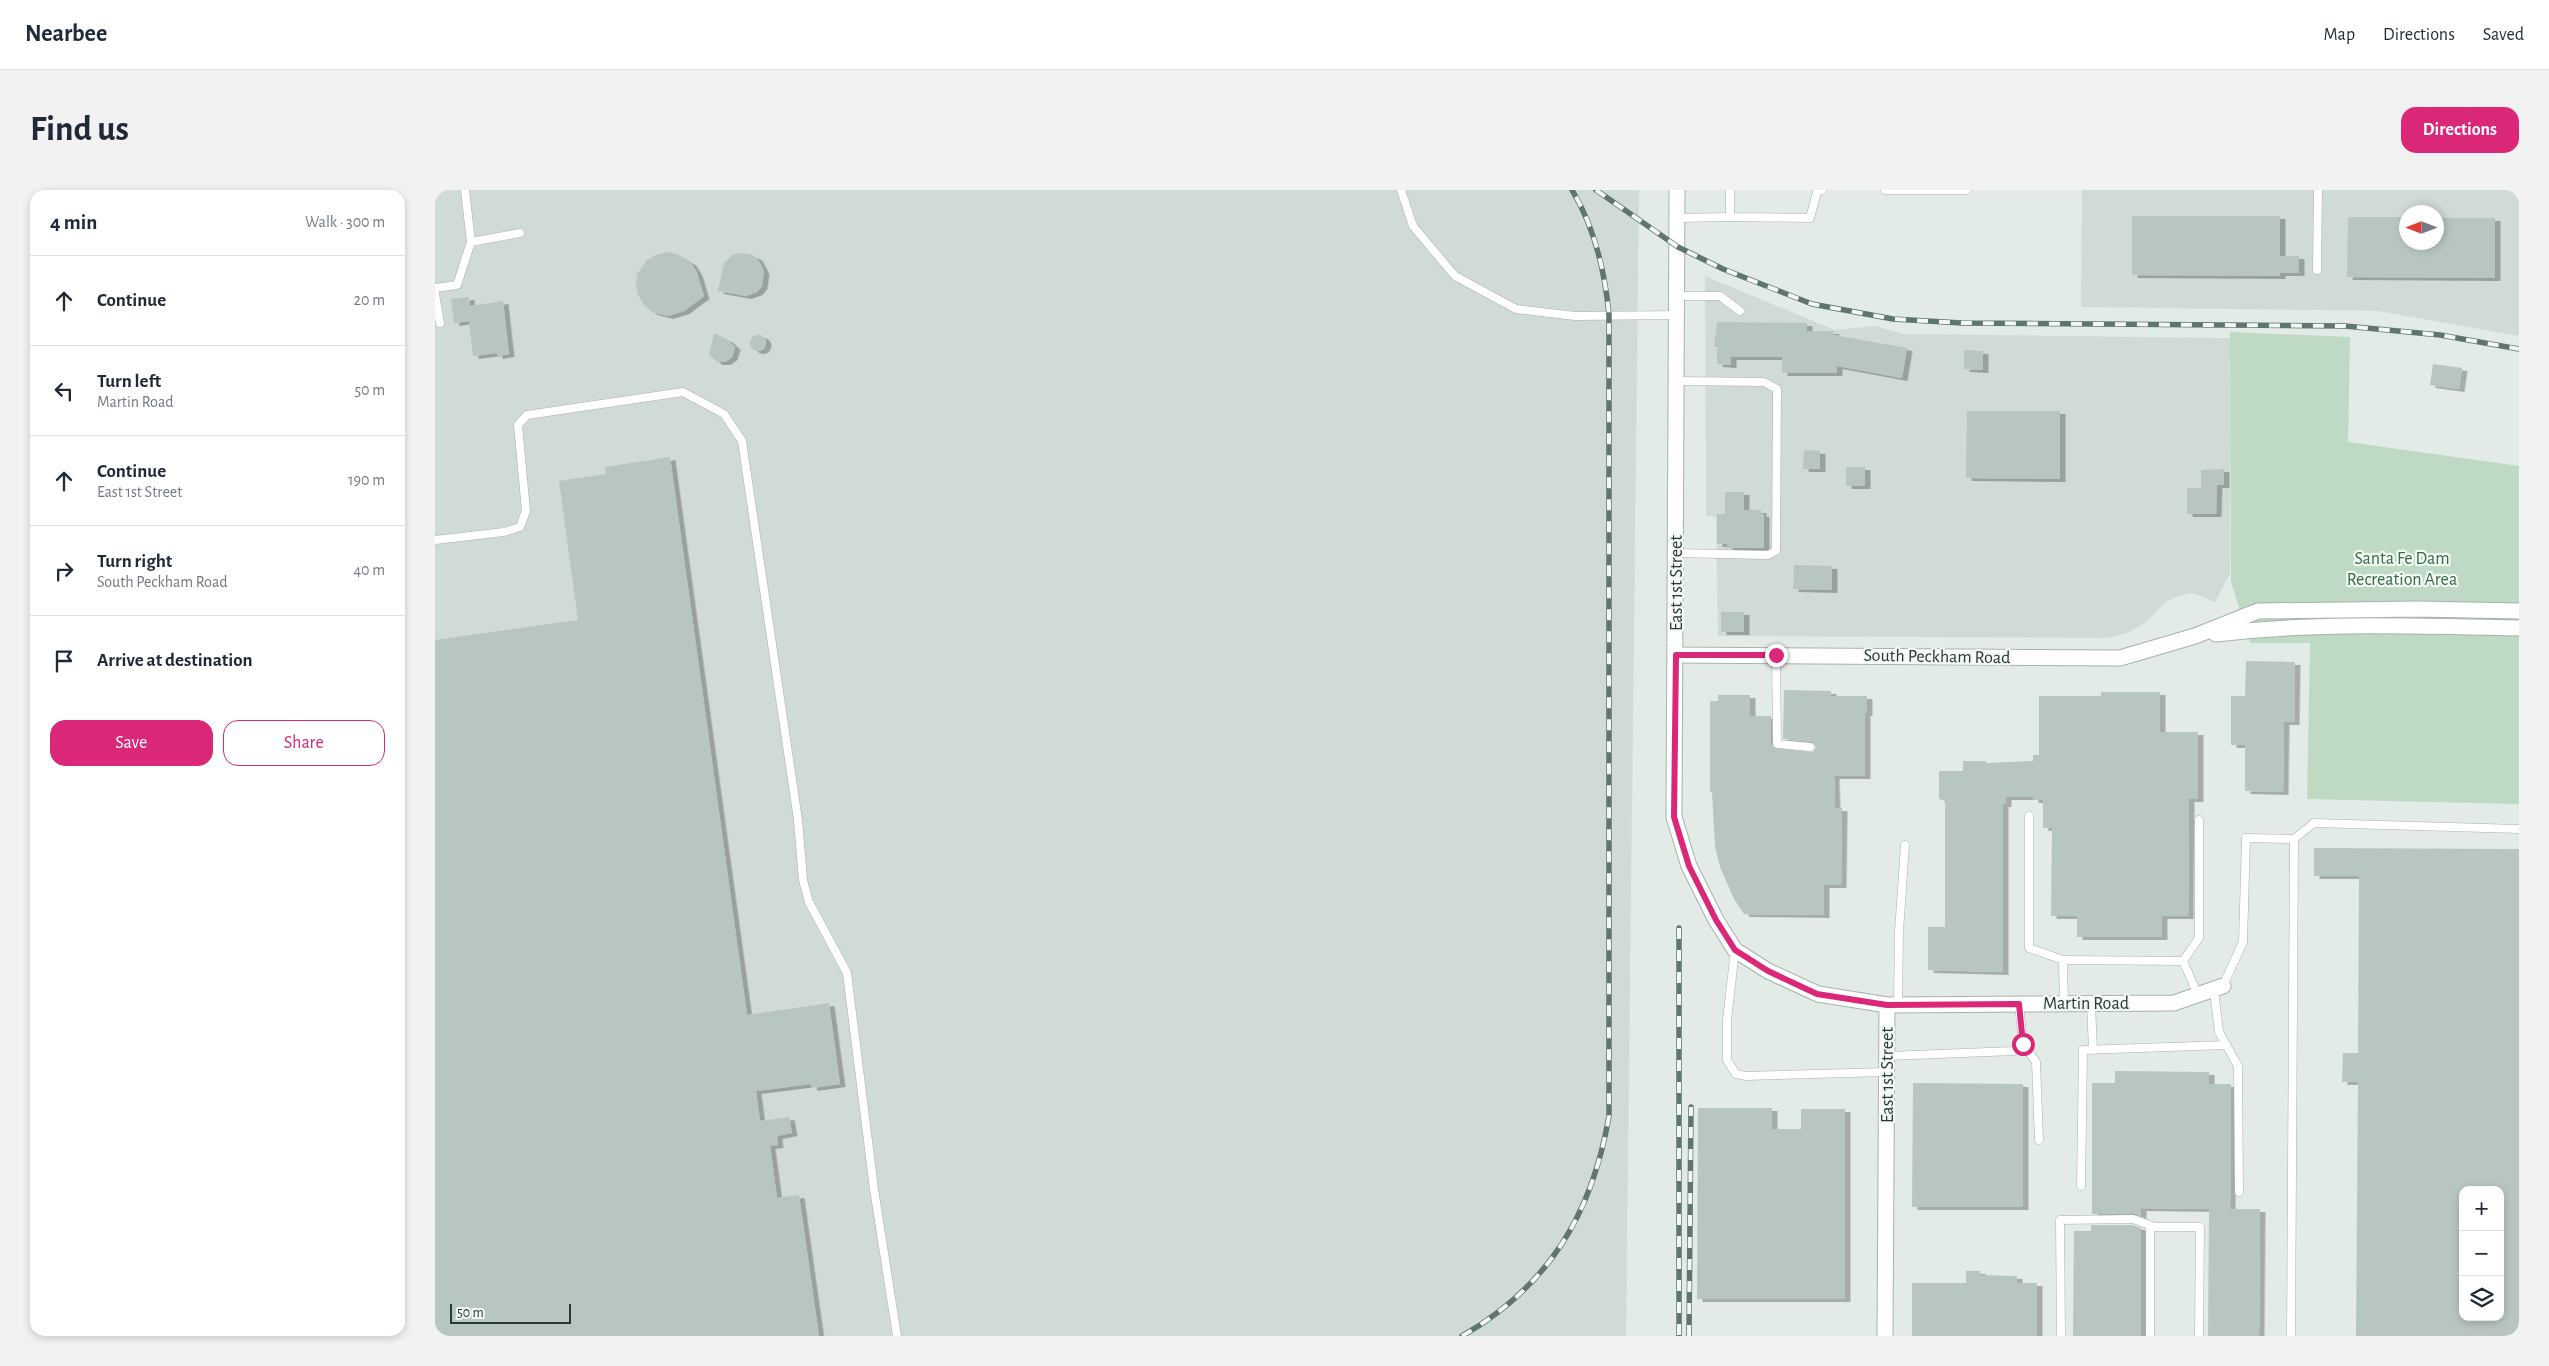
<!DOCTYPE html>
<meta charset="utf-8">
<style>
:root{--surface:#fff;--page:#f2f2f3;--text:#1f2937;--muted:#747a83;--line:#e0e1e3;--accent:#db2777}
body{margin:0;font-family:"Alegreya Sans",sans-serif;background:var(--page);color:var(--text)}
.controls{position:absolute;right:15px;bottom:15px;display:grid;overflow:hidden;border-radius:10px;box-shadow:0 2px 8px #0003}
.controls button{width:45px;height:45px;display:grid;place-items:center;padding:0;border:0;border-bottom:1px solid var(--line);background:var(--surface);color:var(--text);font:25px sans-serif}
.compass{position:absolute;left:1964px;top:15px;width:45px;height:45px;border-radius:50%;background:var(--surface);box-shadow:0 2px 8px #0003;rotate:270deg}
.scale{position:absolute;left:15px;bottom:12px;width:121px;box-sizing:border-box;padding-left:5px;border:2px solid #253a33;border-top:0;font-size:14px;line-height:18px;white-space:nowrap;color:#253a33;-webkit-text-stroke:4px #f3f8f5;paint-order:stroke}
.stop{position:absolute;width:15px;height:15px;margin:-11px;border:4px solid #db2777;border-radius:50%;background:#fff}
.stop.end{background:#db2777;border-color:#fff;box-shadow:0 1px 5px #0008}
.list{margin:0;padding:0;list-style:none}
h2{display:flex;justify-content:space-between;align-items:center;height:65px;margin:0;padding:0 20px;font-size:21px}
h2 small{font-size:16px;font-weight:400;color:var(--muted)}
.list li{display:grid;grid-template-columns:32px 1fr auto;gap:15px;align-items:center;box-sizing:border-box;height:90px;padding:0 20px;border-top:1px solid var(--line)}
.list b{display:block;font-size:19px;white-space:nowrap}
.list p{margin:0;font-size:16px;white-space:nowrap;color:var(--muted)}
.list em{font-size:16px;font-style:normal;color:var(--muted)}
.actions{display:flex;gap:10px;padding:15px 20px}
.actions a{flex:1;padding:11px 0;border:1px solid var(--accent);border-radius:15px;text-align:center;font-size:18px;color:var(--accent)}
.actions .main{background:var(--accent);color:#fff}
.icon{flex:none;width:28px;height:28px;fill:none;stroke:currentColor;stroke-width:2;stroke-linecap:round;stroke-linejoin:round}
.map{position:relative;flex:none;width:2084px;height:1146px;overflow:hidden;border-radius:15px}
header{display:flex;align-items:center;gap:30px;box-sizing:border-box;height:70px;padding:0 25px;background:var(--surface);border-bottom:1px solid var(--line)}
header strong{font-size:24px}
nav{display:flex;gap:28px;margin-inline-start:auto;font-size:18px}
.intro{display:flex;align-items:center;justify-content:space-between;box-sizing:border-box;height:120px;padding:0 30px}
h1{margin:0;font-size:35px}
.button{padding:12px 22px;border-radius:15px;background:var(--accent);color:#fff;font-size:18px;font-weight:700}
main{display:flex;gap:30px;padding:0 30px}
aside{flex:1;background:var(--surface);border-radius:15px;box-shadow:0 2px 8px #0003}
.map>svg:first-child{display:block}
.built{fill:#d1dbd6;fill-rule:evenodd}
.green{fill:#bedac4}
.building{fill:#b8c6c0;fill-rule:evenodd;filter:url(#shadow)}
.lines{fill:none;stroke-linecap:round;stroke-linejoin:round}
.service-casing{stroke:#a6b2ad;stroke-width:9}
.minor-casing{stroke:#a6b2ad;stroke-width:17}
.service{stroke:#fff;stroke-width:8}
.minor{stroke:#fff;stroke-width:15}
.rail-casing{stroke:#5f766e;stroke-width:5.5}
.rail{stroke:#f3f8f5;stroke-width:4;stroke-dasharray:11;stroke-linecap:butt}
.route{stroke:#db2777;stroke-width:6}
.labels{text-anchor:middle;stroke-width:4.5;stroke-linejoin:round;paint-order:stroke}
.park-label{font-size:18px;fill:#336d45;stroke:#f3f8f5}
.street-label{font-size:18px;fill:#253a33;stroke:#f3f8f5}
</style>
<header>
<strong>Nearbee</strong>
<nav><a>Map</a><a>Directions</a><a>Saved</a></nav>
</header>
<div class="intro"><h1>Find us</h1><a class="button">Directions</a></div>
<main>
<aside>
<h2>4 min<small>Walk · 300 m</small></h2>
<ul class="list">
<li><svg class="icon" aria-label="ahead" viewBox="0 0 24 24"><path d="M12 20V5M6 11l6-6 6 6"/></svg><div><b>Continue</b></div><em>20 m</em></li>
<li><svg class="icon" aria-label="left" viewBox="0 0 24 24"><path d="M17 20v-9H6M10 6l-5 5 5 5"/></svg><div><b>Turn left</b><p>Martin Road</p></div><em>50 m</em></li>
<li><svg class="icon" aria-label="ahead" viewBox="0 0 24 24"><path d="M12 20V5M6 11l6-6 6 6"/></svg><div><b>Continue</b><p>East 1st Street</p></div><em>190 m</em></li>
<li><svg class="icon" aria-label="right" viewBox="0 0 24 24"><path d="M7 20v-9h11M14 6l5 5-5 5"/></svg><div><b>Turn right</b><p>South Peckham Road</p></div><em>40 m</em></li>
<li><svg class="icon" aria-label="arrive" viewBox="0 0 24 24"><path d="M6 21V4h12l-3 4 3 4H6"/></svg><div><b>Arrive at destination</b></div></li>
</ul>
<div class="actions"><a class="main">Save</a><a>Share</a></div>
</aside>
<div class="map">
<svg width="2084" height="1146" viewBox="0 0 2084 1146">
<defs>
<filter id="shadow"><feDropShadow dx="5.5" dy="3" stdDeviation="0" flood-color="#0004"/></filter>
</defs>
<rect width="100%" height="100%" fill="#e3ebe7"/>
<!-- built -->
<g class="built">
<polygon points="0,0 1204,0 1191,1146 0,1146"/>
<path d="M1647,0H2084V146L1943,121L1646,117ZM1972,22H2002V52H1972Z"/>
<polygon points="1270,86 1400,140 1440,136 1468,144 1795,148 1795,384 1780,412 1758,403 1744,406 1731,412 1711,432 1695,442 1672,448 1283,446 1281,327 1271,326"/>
</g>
<!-- green -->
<polygon class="green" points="1795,142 1915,147 1913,252 2084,276 2084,614 1872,609 1875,453 1815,453 1796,392"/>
<!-- building -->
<g class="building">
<polygon points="1697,26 1845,26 1845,66 1864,66 1864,83 1845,83 1845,86 1697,85"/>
<polygon points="1913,27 1972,27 1972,52 2002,52 2002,28 2060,28 2060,88 1912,87"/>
<polygon points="232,62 242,64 256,73 262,83 269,106 249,121 233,126 217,122 209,115 203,105 201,95 202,84 212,70 221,65"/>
<polygon points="304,63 315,64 322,68 329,81 327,96 322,102 311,106 283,101 289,73 297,65"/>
<polygon points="34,107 35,116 68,111 74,164 62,166 62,163 38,166 34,131 19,133 16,109"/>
<polygon points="1282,132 1372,133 1372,141 1399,141 1399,145 1472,158 1467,188 1402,176 1402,183 1347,183 1347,167 1296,167 1296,175 1282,174 1282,157 1279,157"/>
<polygon points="279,143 293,150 300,157 297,167 290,172 282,172 274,165"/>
<circle cx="323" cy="153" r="8"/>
<polygon points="1529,160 1548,161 1548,180 1529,179"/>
<polygon points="1998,174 2027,178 2024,199 1995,195"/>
<polygon points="1532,221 1625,221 1625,289 1531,288"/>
<polygon points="1369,260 1385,261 1385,279 1368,279"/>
<polygon points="235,267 312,825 394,813 405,894 377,898 376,894 321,901 325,931 354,927 357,943 342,946 343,955 335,956 342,1008 364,1005 384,1146 0,1146 0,450 143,430 124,291 171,284 170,277"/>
<rect x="1411" y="277" width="19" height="19"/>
<polygon points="1789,279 1789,295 1782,295 1781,324 1752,324 1752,298 1766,298 1766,280"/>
<polygon points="1290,302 1309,302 1309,320 1326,320 1326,324 1329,324 1329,358 1292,358 1292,354 1282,354 1282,324 1290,324"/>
<polygon points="1359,375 1397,376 1397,400 1358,399"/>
<rect x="1286" y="422" width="23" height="20"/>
<polygon points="1811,471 1860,472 1859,532 1849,532 1848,602 1810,601 1810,555 1796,555 1796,506 1810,506"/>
<polygon points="1349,500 1396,501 1396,506 1432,506 1432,523 1430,523 1430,586 1399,586 1400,618 1407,618 1406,695 1389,695 1389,725 1309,724 1299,709 1285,677 1280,656 1277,602 1275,602 1275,511 1283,511 1283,505 1315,505 1315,526 1336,526 1336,554 1339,558 1378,562 1381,557 1378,552 1348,549"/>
<polygon points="1666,502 1725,502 1725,542 1763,542 1763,609 1754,609 1753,726 1727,726 1727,747 1642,747 1642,726 1616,726 1617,638 1608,638 1608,610 1598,610 1598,607 1571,607 1571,614 1568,614 1568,782 1493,780 1493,737 1510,737 1510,611 1504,609 1504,581 1528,581 1528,571 1551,571 1551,573 1598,571 1598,565 1604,565 1604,506 1666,506"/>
<path d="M1879,658L2084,659V1146H1921L1923,892H1907L1908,863H1923L1924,686H1879ZM2028,1000H2065V1127H2028Z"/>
<polygon points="1680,881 1774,882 1774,894 1796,894 1795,1019 1825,1019 1824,1146 1773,1146 1774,1019 1706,1018 1706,1026 1698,1023 1657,1024 1657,893 1680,893"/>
<polygon points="1478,893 1588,894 1588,1017 1477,1017"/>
<polygon points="1263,918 1337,918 1337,939 1366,939 1366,919 1410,919 1410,1109 1262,1109"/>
<polygon points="1656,1035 1697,1035 1706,1038 1706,1146 1638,1146 1639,1041 1656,1041"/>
<polygon points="1531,1081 1545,1081 1545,1085 1582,1086 1582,1093 1602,1093 1602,1146 1477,1146 1477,1093 1531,1093"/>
</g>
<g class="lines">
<defs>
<g id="service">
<polyline points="30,0 36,52 85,43"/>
<polyline points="966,0 978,36 1020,86 1081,119 1140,126 1243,125"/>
<polyline points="1295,0 1295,27 1375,28 1382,2 1387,0"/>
<polyline points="1450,0 1532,0"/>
<polyline points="1243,28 1295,27"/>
<polyline points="1882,80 1883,0"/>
<polyline points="0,98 22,95 36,52"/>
<polyline points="0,104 5,133"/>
<polyline points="1243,106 1285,106 1305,121"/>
<polyline points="0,350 69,342 85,337 91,321 83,235 92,225 248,202 289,224 307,251 363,630 368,690 374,712 412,783 439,999 462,1146"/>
<polyline points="1241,363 1333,365 1341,361 1342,199 1329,192 1243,191"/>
<polyline points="1341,465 1342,554 1375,557"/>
<polyline points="1594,626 1594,758 1628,770 1629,814"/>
<polyline points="1859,649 1879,633 2084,639"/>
<polyline points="1300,760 1292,830 1292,870 1301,884 1311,886 1452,882"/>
<polyline points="1628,770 1748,771 1763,805"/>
<polyline points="1748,771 1764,748 1764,630"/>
<polyline points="1788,796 1808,752 1811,648 1859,649 1856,1146"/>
<polyline points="1779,800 1784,842 1803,876 1804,1002"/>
<polyline points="1656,813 1658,860"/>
<polyline points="1463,815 1464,742 1470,655"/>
<polyline points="1588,854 1601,872 1604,950"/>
<polyline points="1452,866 1579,861 1588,854 1584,814"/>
<polyline points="1646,996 1648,860 1791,855"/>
<polyline points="1715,1036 1715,1146"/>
<polyline points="1626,1146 1625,1030 1698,1029 1720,1037 1765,1037 1764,1146"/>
</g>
<g id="minor">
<polyline points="1242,0 1239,627 1254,676 1281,730 1300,760 1333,781 1383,804 1452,815 1739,813 1788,796"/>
<path d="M1781,444C1881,432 1984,436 2084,438"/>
<polyline points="1241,465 1685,468 1760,446 1823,421 1983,419 2084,421"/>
<polyline points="1450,1146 1452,815"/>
</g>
</defs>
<!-- service casing -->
<use href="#service" class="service-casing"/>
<!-- minor casing -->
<use href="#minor" class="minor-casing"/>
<!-- service -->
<use href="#service" class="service"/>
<!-- minor -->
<use href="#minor" class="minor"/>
<defs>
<g id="rail">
<polyline points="1161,0 1243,57 1288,79 1377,114 1458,129 1527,133 1910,136 2005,145 2084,159"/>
<polyline points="1244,738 1244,1146"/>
<path d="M1027,1146C1114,1096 1157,1024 1174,926V125C1170,82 1160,38 1137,0"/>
<polyline points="1254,1146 1256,917"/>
</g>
</defs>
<!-- rail casing -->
<use href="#rail" class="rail-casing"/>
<!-- rail -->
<use href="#rail" class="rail"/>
</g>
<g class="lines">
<!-- route -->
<polyline class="route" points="1341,465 1241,465 1239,627 1254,676 1281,730 1300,760 1333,781 1382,804 1452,815 1584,814 1588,854"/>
</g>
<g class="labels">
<!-- park labels -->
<g class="park-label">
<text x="1967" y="374">Santa Fe Dam<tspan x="1967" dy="21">Recreation Area</tspan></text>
</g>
<!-- street labels -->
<g class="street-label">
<text transform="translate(1241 393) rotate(-90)" y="6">East 1st Street</text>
<text transform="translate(1502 466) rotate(1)" y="6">South Peckham Road</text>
<text x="1651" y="819">Martin Road</text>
<text transform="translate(1452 885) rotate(-90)" y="6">East 1st Street</text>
</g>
</g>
</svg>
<div class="controls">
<button>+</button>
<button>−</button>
<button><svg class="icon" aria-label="layers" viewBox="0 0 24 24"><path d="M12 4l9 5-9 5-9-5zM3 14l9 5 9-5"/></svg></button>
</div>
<svg class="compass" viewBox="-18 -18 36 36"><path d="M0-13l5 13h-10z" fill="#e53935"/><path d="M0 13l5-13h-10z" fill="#747a83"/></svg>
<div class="scale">50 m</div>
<div class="stop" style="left:1588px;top:854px"></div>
<div class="stop end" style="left:1341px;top:465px"></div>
</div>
</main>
